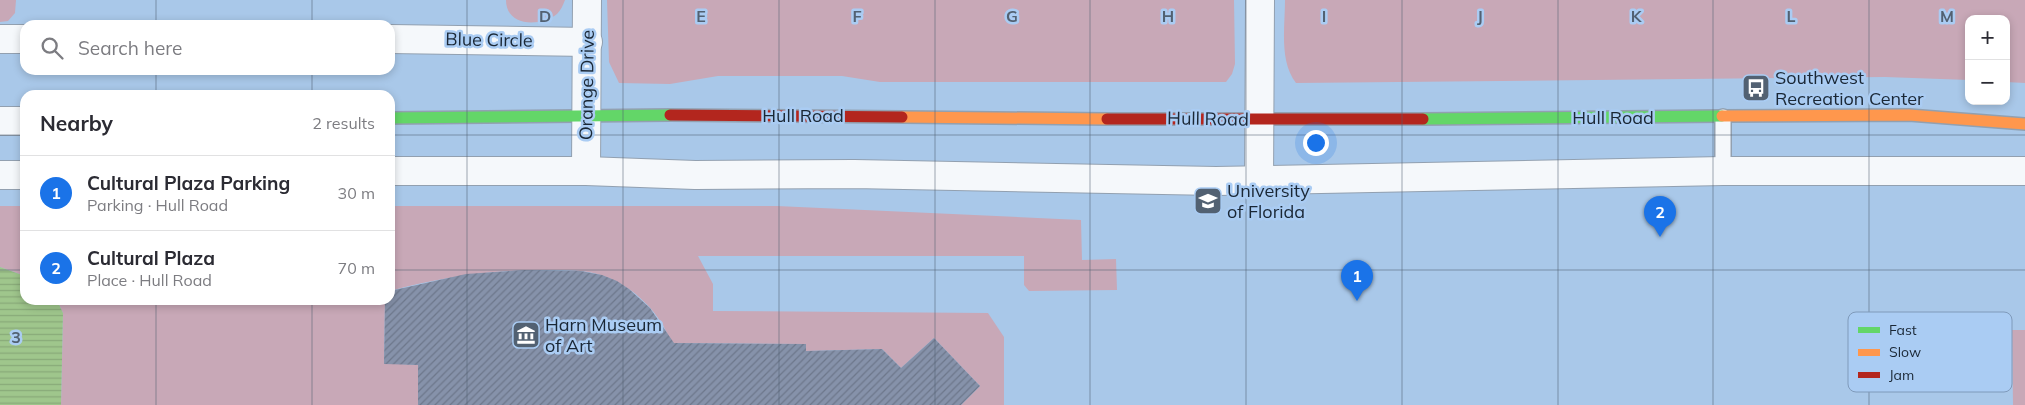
<!DOCTYPE html>
<meta charset="utf-8">
<style>
:root{--surface:#fff;--page:#f7f7f7;--text:#2b2b33;--muted:#7c7c81;--line:#e1e1e2;--accent:#1a73e8}
body{margin:0;font-family:Mulish,sans-serif;background:var(--page);color:var(--text)}
.controls{position:absolute;right:15px;top:15px;display:grid;overflow:hidden;border-radius:10px;box-shadow:0 2px 8px #0003}
.controls button{width:45px;height:45px;display:grid;place-items:center;padding:0;border:0;border-bottom:1px solid var(--line);background:var(--surface);color:var(--text);font:25px sans-serif}
.you{position:absolute;left:1315px;top:142px;width:18px;height:18px;margin:-12px;border:4px solid #fff;border-radius:50%;background:#1a73e8;box-shadow:0 0 0 8px #1a73e833}
.badge{display:grid;place-items:center;width:32px;height:32px;border-radius:50%;background:var(--accent);color:#fff;font-size:16px;font-weight:700}
.pin{position:absolute;translate:-50% -41px;filter:drop-shadow(0 1px 2px #0008)}
.pin::after{content:'';position:absolute;top:26px;width:18px;height:15px;background:inherit;clip-path:polygon(0 0,100% 0,50% 100%)}
.list{margin:0;padding:0;list-style:none}
h2{display:flex;justify-content:space-between;align-items:center;height:65px;margin:0;padding:0 20px;font-size:21px}
h2 small{font-size:16px;font-weight:400;color:var(--muted)}
.list li{display:grid;grid-template-columns:32px 1fr auto;gap:15px;align-items:center;box-sizing:border-box;height:75px;padding:0 20px;border-top:1px solid var(--line)}
.list b{display:block;font-size:19px;white-space:nowrap}
.list p{margin:0;font-size:16px;white-space:nowrap;color:var(--muted)}
.list em{font-size:16px;font-style:normal;color:var(--muted)}
.icon{flex:none;width:28px;height:28px;fill:none;stroke:currentColor;stroke-width:2;stroke-linecap:round;stroke-linejoin:round}
.map{position:relative;flex:none;width:2025px;height:405px;overflow:hidden}
.search{position:absolute;background:var(--surface);box-shadow:0 2px 8px #0003;left:20px;top:20px;width:375px;height:55px;display:flex;align-items:center;gap:12px;box-sizing:border-box;padding:0 18px;border-radius:15px;color:var(--muted);font-size:19px}
.panel{position:absolute;background:var(--surface);box-shadow:0 2px 8px #0003;left:20px;top:90px;width:375px;height:215px;border-radius:15px}
.map>svg:first-child{display:block}
.built{fill:#a9c8e9;fill-rule:evenodd}
.green{fill:#c8a8b7}
.water{fill:url(#water-rules)}
.building{fill:url(#building-hatch)}
.lines{fill:none;stroke-linecap:round;stroke-linejoin:round}
.lane-casing{stroke:#92a0b0;stroke-width:18}
.street-casing{stroke:#92a0b0;stroke-width:30}
.fast-casing{stroke:#92a0b0;stroke-width:14}
.slow-casing{stroke:#92a0b0;stroke-width:14}
.jam-casing{stroke:#92a0b0;stroke-width:14}
.path{stroke:#cfd6dd;stroke-width:3;stroke-dasharray:4 4;stroke-linecap:butt}
.lane{stroke:#f5f8fb;stroke-width:15}
.street{stroke:#f5f8fb;stroke-width:28}
.fast{stroke:#63d668;stroke-width:11}
.slow{stroke:#ff974d;stroke-width:11}
.jam{stroke:#b3261e;stroke-width:11}
.grid{fill:none;stroke:#526172;stroke-width:1;stroke-opacity:0.55}
.labels{text-anchor:middle;stroke-width:5;stroke-linejoin:round;paint-order:stroke}
.street-label{font-size:18px;fill:#1a2735;stroke:#aaccf3}
.poi-label{font-size:18px;fill:#1a2735;stroke:#aaccf3;text-anchor:start}
.key{fill:#aaccf3;stroke:#7f9aba;stroke-width:1}
.key-label{font-size:14px;fill:#1a2735}
.grid-label{font-size:16px;text-anchor:middle;font-weight:bold;fill:#526172;stroke:#aaccf3;stroke-width:5;stroke-linejoin:round;paint-order:stroke}
</style>
<div class="map">
<svg width="2025" height="405" viewBox="0 0 2025 405">
<defs>
<pattern id="water-rules" width="6" height="5" patternUnits="userSpaceOnUse" patternTransform="scale(1.25)"><rect width="6" height="5" fill="#9fc68c"/><path d="M0 2.5h6" fill="none" stroke="#88aa79"/></pattern>
<pattern id="building-hatch" width="6" height="6" patternUnits="userSpaceOnUse" patternTransform="scale(1.25)"><rect width="6" height="6" fill="#8692aa"/><path d="M-1 1l2-2M0 6l6-6M5 7l2-2" fill="none" stroke="#6d778b"/></pattern>
</defs>
<rect width="100%" height="100%" fill="#bbcde2"/>
<!-- built -->
<path class="built" d="M0,0H2025V405H0ZM1969,19H2006V101H1969ZM25,25H390V70H25ZM25,95H390V300H25Z"/>
<!-- green -->
<g class="green">
<polygon points="0,0 16,0 15,13 8,21 0,22"/>
<path d="M506,0H565C563,5 561,10 557,14C540,27 506,27 506,0Z"/>
<polygon points="607,0 1234,0 1235,64 1232,74 1226,82 880,82 842,76 718,76 670,84 619,83 609,62"/>
<path d="M1285,0H2025V83L2006,82V19H1969V80L1885,77L1296,83C1279,61 1285,27 1285,0Z"/>
<polygon points="0,206 25,206 25,276 0,267"/>
<path d="M390,206H777L1081,220L2001,217L1081,220L1082,260L1116,259L1117,290L1029,291L1024,285V256H698L713,284V311L988,313L1004,337V405H961L980,386L934,338L901,368L882,349L806,351V344L671,343C661,313 634,287 604,276C584,269 564,270 543,270C491,270 441,277 390,291Z"/>
<polygon points="57,300 385,300 384,363 418,365 418,405 61,405 63,313"/>
<polygon points="2012,330 2025,330 2025,405 2013,405"/>
</g>
<!-- water -->
<polygon class="water" points="0,267 25,276 25,300 57,300 63,313 61,405 0,405"/>
<!-- building -->
<polygon class="building" points="525,270 581,271 602,275 617,281 629,289 650,308 674,343 806,344 806,351 882,349 901,368 934,338 980,386 961,405 418,405 418,365 384,364 385,300 390,300 390,291 466,274"/>
<g class="lines">
<defs>
<polyline id="lane" points="1723,117 1723,171"/>
<g id="street">
<polyline points="0,39 25,39"/>
<polyline points="390,39 588,42"/>
<polyline points="0,121 25,121"/>
<polyline points="390,171 586,171 695,175 854,174 1216,181 1723,171 2025,171"/>
<polyline points="586,171 587,0"/>
<polyline points="0,175 25,175"/>
<polyline points="1259,181 1260,0"/>
</g>
<g id="fast">
<polyline points="390,118 670,115"/>
<polyline points="1423,119 1722,116"/>
</g>
<g id="slow">
<polyline points="1722,116 1909,115 2025,124"/>
<polyline points="902,117 1107,119"/>
</g>
<g id="jam">
<polyline points="670,115 902,117"/>
<polyline points="1107,119 1423,119"/>
</g>
</defs>
<!-- lane casing -->
<use href="#lane" class="lane-casing"/>
<!-- street casing -->
<use href="#street" class="street-casing"/>
<!-- fast casing -->
<use href="#fast" class="fast-casing"/>
<!-- slow casing -->
<use href="#slow" class="slow-casing"/>
<!-- jam casing -->
<use href="#jam" class="jam-casing"/>
<!-- path -->
<polyline class="path" points="41,92 369,92"/>
<!-- lane -->
<use href="#lane" class="lane"/>
<!-- street -->
<use href="#street" class="street"/>
<!-- fast -->
<use href="#fast" class="fast"/>
<!-- slow -->
<use href="#slow" class="slow"/>
<!-- jam -->
<use href="#jam" class="jam"/>
</g>
<!-- grid -->
<path class="grid" d="M156,0V25M312,0V25M467,0V405M623,0V405M779,0V405M935,0V405M1090,0V405M1246,0V405M1402,0V405M1558,0V405M1713,0V405M1869,0V405M156,70V95M312,70V95M0,135H25M390,135H2025M0,270H25M390,270H2025M156,300V405M312,300V405"/>
<!-- icons -->
<defs>
<symbol id="bus-square" viewBox="-11 -11 22 22"><rect x="-9" y="-9" width="18" height="18" rx="4" fill="#526172" stroke="#aaccf3"/><path d="M-5-6H5V4H4V6H2V4H-2V6H-4V4H-5ZM-3.5-4V0h7V-4ZM-3.5 1.2v1.5H-2V1.2ZM2 1.2v1.5H3.5V1.2Z" fill="#fff"/></symbol>
<symbol id="university-square" viewBox="-11 -11 22 22"><rect x="-9" y="-9" width="18" height="18" rx="4" fill="#526172" stroke="#aaccf3"/><path d="M0-5L7-2L0 1L-7-2ZM-4 1L0 2.5L4 1V4Q0 6-4 4Z" fill="#fff"/></symbol>
<symbol id="museum-square" viewBox="-11 -11 22 22"><rect x="-9" y="-9" width="18" height="18" rx="4" fill="#526172" stroke="#aaccf3"/><path d="M0-6L6-3V-2H-6V-3ZM-5-1h2V3h-2ZM-1-1h2V3h-2ZM3-1h2V3H3ZM-6 4H6V6H-6Z" fill="#fff"/></symbol>
</defs>
<g fill-rule="evenodd">
<use href="#bus-square" x="1740" y="72" width="32" height="32"/>
<use href="#university-square" x="1192" y="185" width="32" height="32"/>
<use href="#museum-square" x="510" y="319" width="32" height="32"/>
</g>
<g class="labels">
<!-- street labels -->
<g class="street-label">
<text transform="translate(489 40) rotate(1)" y="6">Blue Circle</text>
<text transform="translate(587 85) rotate(-89)" y="6">Orange Drive</text>
<text x="803" y="122">Hull Road</text>
<text x="1613" y="124">Hull Road</text>
<text transform="translate(1208 119) rotate(1)" y="6">Hull Road</text>
</g>
<!-- poi labels -->
<g class="poi-label">
<text x="1775" y="84">Southwest<tspan x="1775" dy="21">Recreation Center</tspan></text>
<text x="1227" y="197">University<tspan x="1227" dy="21">of Florida</tspan></text>
<text x="545" y="331">Harn Museum<tspan x="545" dy="21">of Art</tspan></text>
</g>
</g>
<!-- legend -->
<rect x="1848" y="312" width="164" height="80" rx="8" class="key"/>
<rect x="1858" y="327" width="22" height="6" fill="#63d668"/>
<rect x="1858" y="349" width="22" height="7" fill="#ff974d"/>
<rect x="1858" y="372" width="22" height="6" fill="#b3261e"/>
<g class="key-label">
<text x="1889" y="335">Fast</text>
<text x="1889" y="357">Slow</text>
<text x="1889" y="380">Jam</text>
</g>
<g class="grid-label">
<text x="545" y="22">D</text>
<text x="701" y="22">E</text>
<text x="857" y="22">F</text>
<text x="1012" y="22">G</text>
<text x="1168" y="22">H</text>
<text x="1324" y="22">I</text>
<text x="1480" y="22">J</text>
<text x="1636" y="22">K</text>
<text x="1791" y="22">L</text>
<text x="1947" y="22">M</text>
<text x="16" y="343">3</text>
</g>
</svg>
<div class="controls">
<button>+</button>
<button>−</button>
</div>
<div class="you"></div>
<div class="pin badge" style="left:1357px;top:301px">1</div>
<div class="pin badge" style="left:1660px;top:237px">2</div>
<div class="search"><svg class="icon" aria-label="search" viewBox="0 0 24 24"><circle cx="10" cy="10" r="6"/><path d="M15 15l6 6"/></svg>Search here</div>
<section class="panel">
<h2>Nearby<small>2 results</small></h2>
<ul class="list">
<li><span class="badge">1</span><div><b>Cultural Plaza Parking</b><p>Parking · Hull Road</p></div><em>30 m</em></li>
<li><span class="badge">2</span><div><b>Cultural Plaza</b><p>Place · Hull Road</p></div><em>70 m</em></li>
</ul>
</section>
</div>
